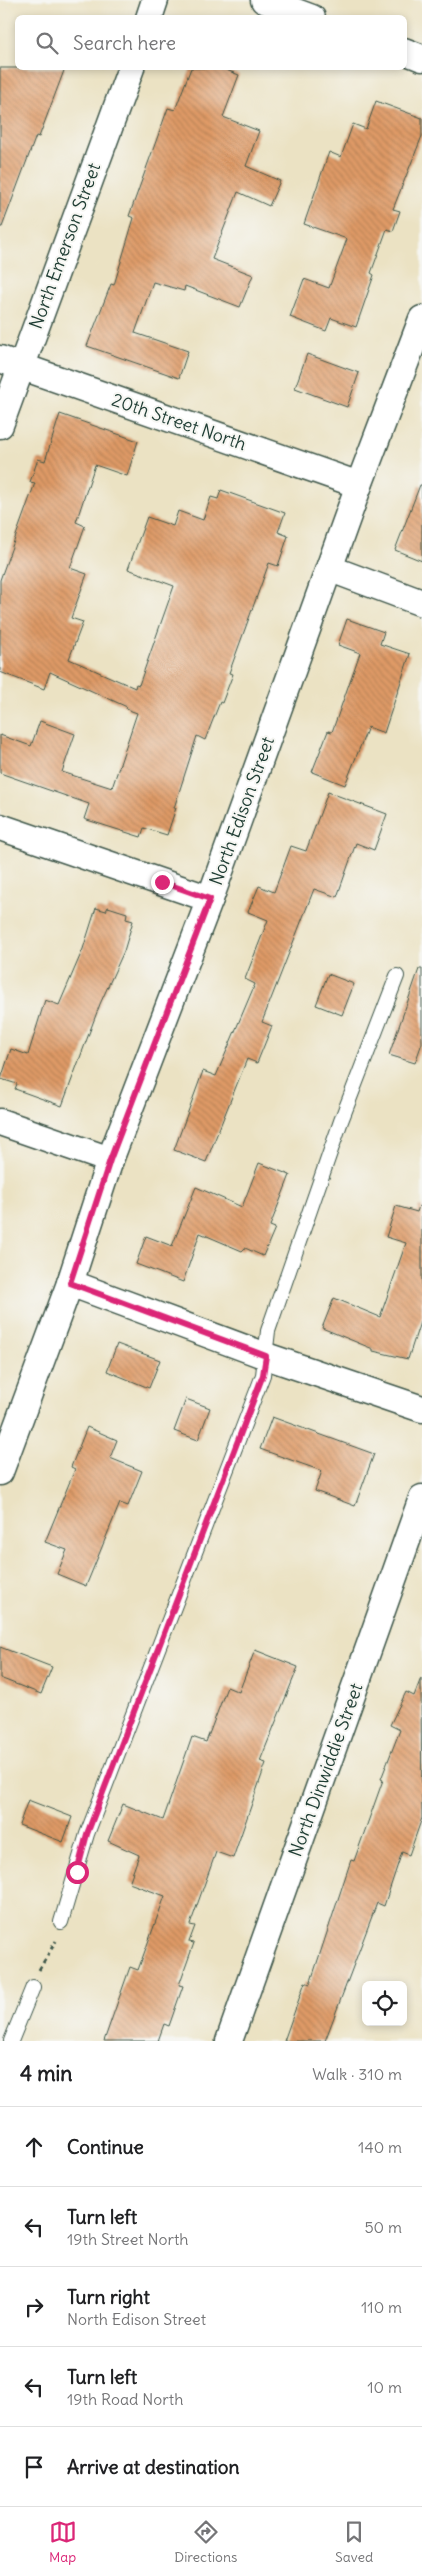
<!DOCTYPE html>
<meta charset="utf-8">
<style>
:root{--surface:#fff;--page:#f6f6f6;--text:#202124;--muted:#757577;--line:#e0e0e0;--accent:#db2777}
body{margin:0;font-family:Delius,sans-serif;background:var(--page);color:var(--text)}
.controls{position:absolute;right:15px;bottom:15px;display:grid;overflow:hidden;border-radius:8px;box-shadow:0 2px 8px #0003}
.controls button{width:45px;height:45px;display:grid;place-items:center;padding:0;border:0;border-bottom:1px solid var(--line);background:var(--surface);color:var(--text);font:25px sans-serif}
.stop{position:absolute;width:15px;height:15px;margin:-11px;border:4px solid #db2777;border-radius:50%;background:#fff}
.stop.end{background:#db2777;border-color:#fff;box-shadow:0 1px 5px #0008}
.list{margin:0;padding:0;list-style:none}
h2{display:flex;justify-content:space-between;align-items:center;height:65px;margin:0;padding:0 20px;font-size:21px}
h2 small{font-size:16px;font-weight:400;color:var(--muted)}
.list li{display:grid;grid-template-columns:32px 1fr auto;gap:15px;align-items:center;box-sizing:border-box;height:80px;padding:0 20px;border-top:1px solid var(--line)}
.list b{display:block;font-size:19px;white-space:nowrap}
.list p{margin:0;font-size:16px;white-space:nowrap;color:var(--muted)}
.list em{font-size:16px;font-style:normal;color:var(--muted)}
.icon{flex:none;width:28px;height:28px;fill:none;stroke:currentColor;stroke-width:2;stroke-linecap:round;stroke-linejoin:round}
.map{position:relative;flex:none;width:422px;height:2041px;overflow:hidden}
.search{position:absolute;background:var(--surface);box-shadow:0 2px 8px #0003;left:15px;right:15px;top:15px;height:55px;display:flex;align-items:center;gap:12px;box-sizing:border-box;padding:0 18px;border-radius:8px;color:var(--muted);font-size:19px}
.sheet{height:465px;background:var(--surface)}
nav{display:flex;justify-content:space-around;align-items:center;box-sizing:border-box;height:70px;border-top:1px solid var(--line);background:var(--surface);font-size:14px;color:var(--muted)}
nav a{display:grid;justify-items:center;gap:2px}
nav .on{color:var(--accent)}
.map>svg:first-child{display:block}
.building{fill:url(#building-back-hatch)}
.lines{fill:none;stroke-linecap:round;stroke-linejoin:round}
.service-casing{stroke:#3e5649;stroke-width:16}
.minor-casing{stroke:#3e5649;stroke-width:29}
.path{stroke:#3e5649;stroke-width:3;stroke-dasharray:4 4;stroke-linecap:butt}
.service{stroke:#fff;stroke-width:14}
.minor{stroke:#fff;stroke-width:26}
.route{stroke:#db2777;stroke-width:6}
.labels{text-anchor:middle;stroke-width:4;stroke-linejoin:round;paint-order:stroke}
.street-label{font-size:18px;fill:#1f3d34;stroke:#f6f6f2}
</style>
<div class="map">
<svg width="422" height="2041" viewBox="0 0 422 2041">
<defs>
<pattern id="building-back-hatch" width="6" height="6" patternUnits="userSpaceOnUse" patternTransform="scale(1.25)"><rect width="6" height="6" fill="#df9a66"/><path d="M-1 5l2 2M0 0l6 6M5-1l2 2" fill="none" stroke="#b47f55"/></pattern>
</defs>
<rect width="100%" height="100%" fill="#f6f6f2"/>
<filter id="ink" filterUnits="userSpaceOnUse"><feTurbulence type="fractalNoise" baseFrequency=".02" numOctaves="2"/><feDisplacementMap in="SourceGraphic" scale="10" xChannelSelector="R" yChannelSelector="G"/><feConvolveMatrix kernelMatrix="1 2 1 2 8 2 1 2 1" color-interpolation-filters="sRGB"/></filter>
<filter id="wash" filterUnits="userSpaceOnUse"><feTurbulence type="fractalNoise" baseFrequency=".0096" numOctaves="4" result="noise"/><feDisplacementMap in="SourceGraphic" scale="20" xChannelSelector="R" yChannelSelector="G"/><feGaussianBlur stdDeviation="1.12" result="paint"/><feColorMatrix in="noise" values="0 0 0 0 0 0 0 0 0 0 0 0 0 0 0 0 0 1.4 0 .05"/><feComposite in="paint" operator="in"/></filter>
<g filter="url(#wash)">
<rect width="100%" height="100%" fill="#ebe2c3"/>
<g id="blocks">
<!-- building -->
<g class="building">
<polygon points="0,68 65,68 39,137 36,136 2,227 0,227"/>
<polygon points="191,68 221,68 239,75 223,117 259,131 246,166 280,181 269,206 238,192 212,259 253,275 240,307 185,286 184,291 153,282 135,333 188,351 179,378 87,346 111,284 114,285 134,218 129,216 168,108 175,110"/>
<polygon points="376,101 422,118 422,136 393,209 400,211 393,231 387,229 371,273 374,275 356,327 331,318 326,331 290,317 304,279 329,288 347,239 304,224 329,152 341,157 353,124 366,129"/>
<polygon points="307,354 359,373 347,407 295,388"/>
<polygon points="60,414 138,441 127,476 95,465 76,522 85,526 70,568 87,574 71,618 83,622 69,659 135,688 136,684 139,685 174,586 128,569 147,517 173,526 178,511 203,520 211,497 218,499 221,490 285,513 278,532 288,536 278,566 269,563 229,673 233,674 222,703 220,702 205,740 197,736 174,808 176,808 167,835 144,828 141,837 84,819 89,804 0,773 0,735 31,746 40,721 75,734 62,772 112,788 137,713 126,709 127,707 50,672 44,689 0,672 0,580 35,483 30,482 38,459 45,461"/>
<polygon points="420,485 422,485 422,561 395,550"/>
<polygon points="347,619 384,632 380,644 410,654 384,733 368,727 345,785 312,772 328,731 332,732 360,653 338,645"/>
<polygon points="328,792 387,814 374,850 356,843 337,897 314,889 262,1022 272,1026 257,1063 247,1059 206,1162 174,1150 203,1071 216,1076 255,984 245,979 268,920 248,912 259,886 274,892 291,846 306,851"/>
<polygon points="108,907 127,913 126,919 133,921 124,951 100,1004 62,1106 15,1089 17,1084 1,1079 11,1049 28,1055 45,1000 59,1005 83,949 96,908 106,911"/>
<polygon points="419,969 422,969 422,1043 415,1063 389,1055"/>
<polygon points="328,974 354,984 342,1015 316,1005"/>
<polygon points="259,1163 290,1175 270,1226 275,1228 263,1256 245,1248 242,1251 200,1233 183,1282 136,1264 146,1236 172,1246 196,1187 242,1207"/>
<polygon points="396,1206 417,1212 419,1206 422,1207 422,1316 408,1359 373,1351 373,1349 322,1328 334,1298 380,1317 406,1243 386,1237"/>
<polygon points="117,1344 160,1360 149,1388 107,1371"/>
<polygon points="186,1399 210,1408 198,1440 174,1431"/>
<polygon points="272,1417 374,1454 355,1506 315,1491 322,1471 260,1449"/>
<polygon points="87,1427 117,1440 110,1458 142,1471 128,1506 120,1503 86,1586 57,1574 67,1550 45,1542 75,1469 71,1467"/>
<polygon points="0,1647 52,1667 41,1694 0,1678"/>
<polygon points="255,1650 298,1667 260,1761 266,1763 233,1858 216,1852 190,1925 195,1926 189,1942 194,1943 179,1985 183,1986 169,2026 164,2024 158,2041 104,2041 130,1967 138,1970 165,1896 129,1883 139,1855 108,1841 123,1804 163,1820 192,1737 206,1742 227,1687 239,1692"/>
<polygon points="421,1678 422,1818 409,1855 402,1852 384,1906 377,1903 325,2041 284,2041 305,1982 310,1984 351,1860 354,1861 383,1780 381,1779 400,1730 390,1725 406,1692 414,1696"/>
<polygon points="28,1800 72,1817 63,1842 19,1825"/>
</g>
</g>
</g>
<g filter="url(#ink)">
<use href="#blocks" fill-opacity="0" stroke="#3e5649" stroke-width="1"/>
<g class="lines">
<defs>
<g id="service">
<polyline points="61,1922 87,1834 263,1375 268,1331 341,1121 397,976"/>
<polyline points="11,2041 33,1987"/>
</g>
<g id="minor">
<polyline points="264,0 312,18"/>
<polyline points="149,18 155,0"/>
<polyline points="404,51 422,58"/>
<polyline points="0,359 359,485"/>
<polyline points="0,425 131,68"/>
<polyline points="331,569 422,603"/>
<polyline points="0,827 210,899"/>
<polyline points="0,1122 110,1160"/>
<polyline points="70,1283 266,1356 422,1409"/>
<polyline points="0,1472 70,1283 110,1160 210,899 359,485 422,319"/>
<polyline points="229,2041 422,1498"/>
</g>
</defs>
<!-- service casing -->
<use href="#service" class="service-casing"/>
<!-- minor casing -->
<use href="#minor" class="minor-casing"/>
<!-- path -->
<polyline class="path" points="39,1970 56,1941"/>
<!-- service -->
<use href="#service" class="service"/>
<!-- minor -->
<use href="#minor" class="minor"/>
</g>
</g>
<g class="lines" filter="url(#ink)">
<!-- route -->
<polyline class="route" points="77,1872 87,1834 263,1375 266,1356 70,1283 110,1160 210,899 162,882"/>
</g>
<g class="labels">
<!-- street labels -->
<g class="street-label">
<text transform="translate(65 246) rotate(-70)" y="6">North Emerson Street</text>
<text transform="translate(179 422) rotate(19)" y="6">20th Street North</text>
<text transform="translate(242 811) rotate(-70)" y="6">North Edison Street</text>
<text transform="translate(326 1770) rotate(-70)" y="6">North Dinwiddie Street</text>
</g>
</g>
</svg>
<div class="controls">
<button><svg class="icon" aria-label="locate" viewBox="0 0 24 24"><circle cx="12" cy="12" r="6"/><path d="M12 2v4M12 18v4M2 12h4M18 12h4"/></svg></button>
</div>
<div class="stop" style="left:77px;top:1872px"></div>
<div class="stop end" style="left:162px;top:882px"></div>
<div class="search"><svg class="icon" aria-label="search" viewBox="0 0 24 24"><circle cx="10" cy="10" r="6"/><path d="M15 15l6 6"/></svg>Search here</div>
</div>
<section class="sheet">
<h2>4 min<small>Walk · 310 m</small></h2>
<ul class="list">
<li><svg class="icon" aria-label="ahead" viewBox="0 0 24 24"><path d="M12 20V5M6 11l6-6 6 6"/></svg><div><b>Continue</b></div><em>140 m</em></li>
<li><svg class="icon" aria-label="left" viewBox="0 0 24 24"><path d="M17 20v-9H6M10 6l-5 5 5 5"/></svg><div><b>Turn left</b><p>19th Street North</p></div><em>50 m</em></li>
<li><svg class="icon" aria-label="right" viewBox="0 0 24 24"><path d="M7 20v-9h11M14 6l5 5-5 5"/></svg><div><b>Turn right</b><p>North Edison Street</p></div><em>110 m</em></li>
<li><svg class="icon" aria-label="left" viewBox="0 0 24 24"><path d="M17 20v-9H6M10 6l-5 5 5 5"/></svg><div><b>Turn left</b><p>19th Road North</p></div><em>10 m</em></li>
<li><svg class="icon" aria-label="arrive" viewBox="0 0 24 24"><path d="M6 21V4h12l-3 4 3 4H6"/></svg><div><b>Arrive at destination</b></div></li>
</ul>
</section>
<nav>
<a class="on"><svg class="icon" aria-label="map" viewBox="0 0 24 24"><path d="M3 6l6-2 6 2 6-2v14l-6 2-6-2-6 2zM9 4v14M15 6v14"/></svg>Map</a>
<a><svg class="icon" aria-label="directions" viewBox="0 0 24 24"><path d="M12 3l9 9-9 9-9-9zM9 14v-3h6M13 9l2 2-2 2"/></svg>Directions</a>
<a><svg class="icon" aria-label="saved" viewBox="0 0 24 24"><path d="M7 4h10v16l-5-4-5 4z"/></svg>Saved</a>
</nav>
